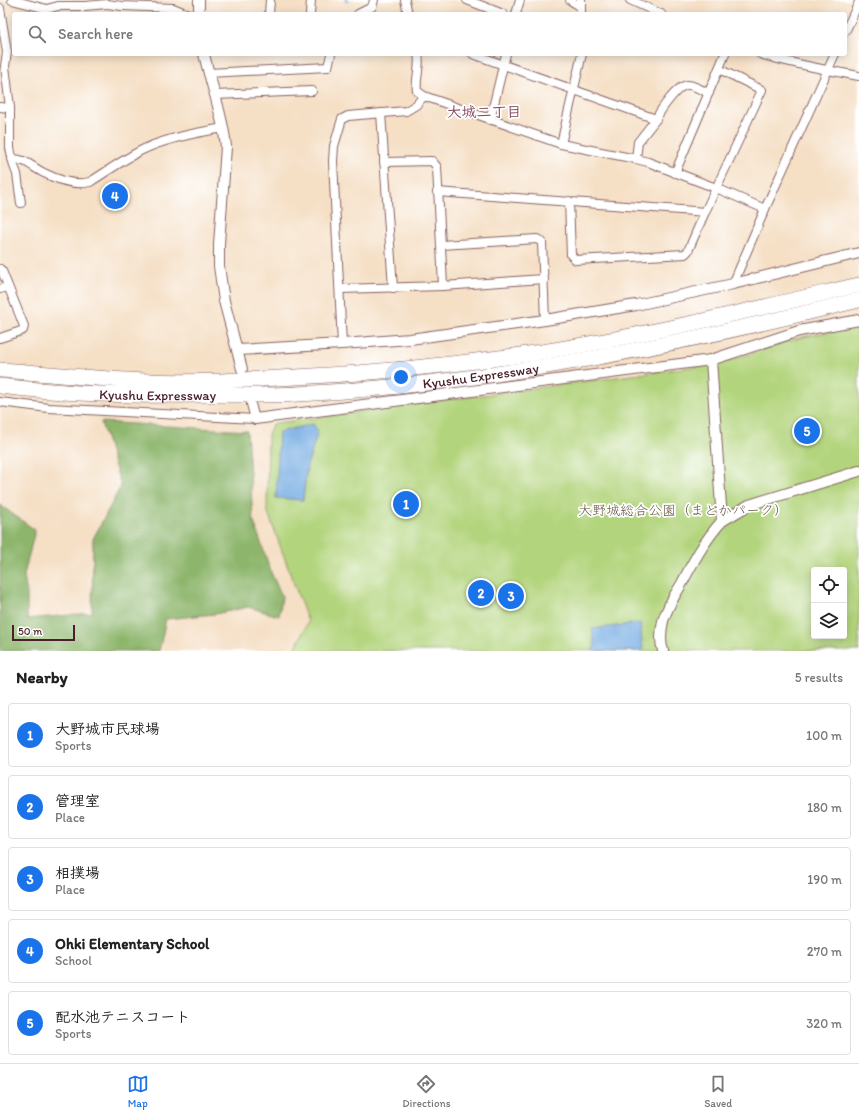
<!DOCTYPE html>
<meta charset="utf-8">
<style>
:root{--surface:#fff;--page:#f2f2f2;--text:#222;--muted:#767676;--line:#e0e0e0;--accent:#1a73e8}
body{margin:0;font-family:Itim,"Klee One",sans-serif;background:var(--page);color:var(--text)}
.controls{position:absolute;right:12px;bottom:12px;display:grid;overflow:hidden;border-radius:4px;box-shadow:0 2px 10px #0003}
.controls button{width:36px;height:36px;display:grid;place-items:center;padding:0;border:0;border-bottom:1px solid var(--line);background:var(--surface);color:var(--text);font:20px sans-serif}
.scale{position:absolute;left:12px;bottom:10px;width:63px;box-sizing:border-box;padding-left:4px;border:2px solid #4a1f2b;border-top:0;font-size:11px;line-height:14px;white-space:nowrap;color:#4a1f2b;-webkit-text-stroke:3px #fff;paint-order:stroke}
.you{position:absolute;left:401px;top:377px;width:14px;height:14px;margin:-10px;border:3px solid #fff;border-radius:50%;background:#1a73e8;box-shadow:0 0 0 6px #1a73e833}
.badge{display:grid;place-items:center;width:26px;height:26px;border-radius:50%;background:var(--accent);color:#fff;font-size:13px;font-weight:700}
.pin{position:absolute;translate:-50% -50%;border:2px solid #fff;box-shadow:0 1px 4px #0006}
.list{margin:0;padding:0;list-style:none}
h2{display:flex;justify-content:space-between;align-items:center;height:52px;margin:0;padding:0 16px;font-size:17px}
h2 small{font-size:13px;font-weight:400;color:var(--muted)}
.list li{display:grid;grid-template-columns:26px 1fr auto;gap:12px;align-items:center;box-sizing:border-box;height:64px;margin:0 8px 8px;padding:0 8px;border:1px solid var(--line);border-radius:4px}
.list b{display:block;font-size:15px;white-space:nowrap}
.list p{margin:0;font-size:13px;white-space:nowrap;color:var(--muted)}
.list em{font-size:13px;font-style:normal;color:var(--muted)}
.icon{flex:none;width:22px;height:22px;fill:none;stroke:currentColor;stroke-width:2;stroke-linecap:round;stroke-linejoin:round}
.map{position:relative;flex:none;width:859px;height:651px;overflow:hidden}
.search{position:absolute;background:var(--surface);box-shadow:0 2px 10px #0003;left:12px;right:12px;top:12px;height:44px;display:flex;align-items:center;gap:10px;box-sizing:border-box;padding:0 14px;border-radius:4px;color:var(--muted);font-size:15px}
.sheet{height:412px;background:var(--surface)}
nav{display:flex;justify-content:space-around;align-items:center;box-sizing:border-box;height:56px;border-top:1px solid var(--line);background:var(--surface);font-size:11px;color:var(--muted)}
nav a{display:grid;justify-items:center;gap:2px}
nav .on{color:var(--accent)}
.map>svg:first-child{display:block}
.green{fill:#b2d47c;stroke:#7e7a54;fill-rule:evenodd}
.forest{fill:#8db66c;stroke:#6c6a4c}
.water{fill:#73abe2;stroke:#5e6586}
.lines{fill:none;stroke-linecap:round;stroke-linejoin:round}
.stream{stroke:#73abe2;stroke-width:2.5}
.minor-casing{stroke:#866261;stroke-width:10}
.tertiary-casing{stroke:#866261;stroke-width:12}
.motorway-casing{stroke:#866261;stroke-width:16}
.minor{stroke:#fff;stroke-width:8}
.tertiary{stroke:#fff;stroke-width:10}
.motorway{stroke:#fff;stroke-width:15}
.labels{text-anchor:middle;stroke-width:3.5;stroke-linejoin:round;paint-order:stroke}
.street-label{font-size:14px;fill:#4a1f2b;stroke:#fff}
.park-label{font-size:14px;fill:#695543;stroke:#fff}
.neighbourhood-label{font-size:15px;font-weight:bold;fill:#80495c;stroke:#fff}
</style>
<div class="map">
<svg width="859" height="651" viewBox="0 0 859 651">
<rect width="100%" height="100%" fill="#fff"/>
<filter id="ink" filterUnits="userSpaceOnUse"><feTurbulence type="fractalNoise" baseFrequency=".025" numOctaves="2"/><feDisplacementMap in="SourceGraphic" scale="8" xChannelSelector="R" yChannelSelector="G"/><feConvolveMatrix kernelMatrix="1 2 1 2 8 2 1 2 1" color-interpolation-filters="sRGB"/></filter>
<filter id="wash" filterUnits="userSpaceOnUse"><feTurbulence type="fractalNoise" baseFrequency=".012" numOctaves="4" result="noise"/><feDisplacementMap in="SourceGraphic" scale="16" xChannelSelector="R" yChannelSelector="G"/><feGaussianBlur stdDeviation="0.9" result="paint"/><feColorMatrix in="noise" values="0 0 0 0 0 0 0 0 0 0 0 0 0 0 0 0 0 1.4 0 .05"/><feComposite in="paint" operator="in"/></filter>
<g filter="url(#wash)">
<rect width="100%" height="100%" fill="#f5dfc5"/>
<!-- green -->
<path class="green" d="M855,327L859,341V651H294L308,622L267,510L268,434L272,425L276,423L721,363L802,337ZM814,570H844V636H814Z"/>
<!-- forest -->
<polygon class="forest" points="101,422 247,431 253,519 272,575 282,596 279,616 248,607 215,614 166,619 159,651 0,651 0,505 35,530 24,575 27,596 27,619 92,613 93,539 121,486"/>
<!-- water -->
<g class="water">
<polygon points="313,424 318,431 307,466 303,500 276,498 279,432"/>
<polygon points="640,623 643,651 592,651 595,645 592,629"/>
</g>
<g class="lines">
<!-- stream -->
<polyline class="stream" points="346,0 347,1"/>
</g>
</g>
<g filter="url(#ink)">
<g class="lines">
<defs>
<g id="minor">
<polyline points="12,0 47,9 58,6 85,6 107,4 122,6 173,8 188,14"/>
<polyline points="405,0 408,14"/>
<polyline points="467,0 503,14"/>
<polyline points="570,0 581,7"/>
<polyline points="581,0 581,14"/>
<polyline points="630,0 661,14"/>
<polyline points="0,8 7,52 5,66 10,108 10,148 14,166 17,174 21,203"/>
<polyline points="269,14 270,0"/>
<polyline points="310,14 311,0"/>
<polyline points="358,14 372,7 374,0"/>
<polyline points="516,14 520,0"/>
<polyline points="845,32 859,2"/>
<path d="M418,54C421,66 415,79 417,91L424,96L561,144L636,159L638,142L656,119L473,54"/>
<path d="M760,54C792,64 826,70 859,76"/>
<polyline points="208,73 328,67 331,54"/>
<polyline points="215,95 312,91"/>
<polyline points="0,107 10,108"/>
<polyline points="381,113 393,288"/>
<path d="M656,119C660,111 678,84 688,85C694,85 703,91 709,93"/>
<polyline points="490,120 506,54"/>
<polyline points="561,144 582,54"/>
<path d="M12,159C25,158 33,168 44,173C58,180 74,186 90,182C106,172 123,160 140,151C163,139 199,132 224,128"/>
<polyline points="636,159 648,162 716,188 765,209"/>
<polyline points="384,162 432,161 437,167 443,286"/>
<polyline points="675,173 725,54"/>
<path d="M437,192C527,199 616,205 705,212L688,251L685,254L576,260L571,255L569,201"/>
<polyline points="705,212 762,90 719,69"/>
<polyline points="441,245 537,239 542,242 545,320"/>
<polyline points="0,269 2,271 24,326 23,330 21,331 0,338"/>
<polyline points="733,284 765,209 835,54"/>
<polyline points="0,289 8,287"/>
<polyline points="340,289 443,286 544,279"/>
<polyline points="342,344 333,161 334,146 342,119 348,116 406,111 416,105 424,96"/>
<polyline points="0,402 49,408 255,419 251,404"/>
</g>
<g id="tertiary">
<polyline points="199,14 199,0"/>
<path d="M204,54C211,85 223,115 226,147L219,244V266L224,301L242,369"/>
<polyline points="238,350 342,344 410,339 545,320 636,305 733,284 859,253"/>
<polyline points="255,419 711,360 799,331 859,320"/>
<polyline points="722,521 749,505 859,471"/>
<path d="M663,651C660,642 661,630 663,621C667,608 674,596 681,585C693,562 704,541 722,521L711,360"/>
</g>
<g id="motorway">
<path d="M0,370C49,373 98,380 148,381C197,383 247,380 296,377C376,373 455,365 535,353C644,336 751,310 859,285"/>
<path id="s1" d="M0,386C65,394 130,396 196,395C235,395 275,396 314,393C498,382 680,344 859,300"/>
</g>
</defs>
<!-- minor casing -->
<use href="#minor" class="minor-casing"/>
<!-- tertiary casing -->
<use href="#tertiary" class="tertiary-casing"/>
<!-- motorway casing -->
<use href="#motorway" class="motorway-casing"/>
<!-- minor -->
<use href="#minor" class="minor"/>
<!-- tertiary -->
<use href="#tertiary" class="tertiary"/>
<!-- motorway -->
<use href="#motorway" class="motorway"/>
</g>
</g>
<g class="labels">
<!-- street labels -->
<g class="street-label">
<text dy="5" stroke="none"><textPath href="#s1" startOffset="482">Kyushu Expressway</textPath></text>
<text dy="5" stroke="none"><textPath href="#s1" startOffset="158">Kyushu Expressway</textPath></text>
</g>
<!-- park labels -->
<g class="park-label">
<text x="683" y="515">大野城総合公園（まどかパーク）</text>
</g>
<!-- neighbourhood labels -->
<g class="neighbourhood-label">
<text x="484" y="117">大城二丁目</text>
</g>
</g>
</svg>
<div class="controls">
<button><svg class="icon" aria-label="locate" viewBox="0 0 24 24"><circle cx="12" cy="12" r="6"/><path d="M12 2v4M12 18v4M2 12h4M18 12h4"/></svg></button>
<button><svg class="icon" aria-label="layers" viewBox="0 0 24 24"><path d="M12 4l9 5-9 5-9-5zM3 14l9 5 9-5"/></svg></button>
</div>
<div class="scale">50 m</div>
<div class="you"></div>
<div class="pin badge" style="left:406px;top:504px">1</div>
<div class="pin badge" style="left:481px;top:593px">2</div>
<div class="pin badge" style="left:511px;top:596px">3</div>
<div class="pin badge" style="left:115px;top:196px">4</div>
<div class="pin badge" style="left:807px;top:431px">5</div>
<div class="search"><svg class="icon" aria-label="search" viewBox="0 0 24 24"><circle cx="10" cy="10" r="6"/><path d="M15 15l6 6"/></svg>Search here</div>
</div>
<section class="sheet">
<h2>Nearby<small>5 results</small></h2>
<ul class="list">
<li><span class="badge">1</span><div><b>大野城市民球場</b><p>Sports</p></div><em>100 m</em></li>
<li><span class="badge">2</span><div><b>管理室</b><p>Place</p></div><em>180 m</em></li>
<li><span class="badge">3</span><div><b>相撲場</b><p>Place</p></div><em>190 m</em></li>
<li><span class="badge">4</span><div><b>Ohki Elementary School</b><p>School</p></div><em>270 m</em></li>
<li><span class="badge">5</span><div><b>配水池テニスコート</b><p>Sports</p></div><em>320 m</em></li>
</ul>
</section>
<nav>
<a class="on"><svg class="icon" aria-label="map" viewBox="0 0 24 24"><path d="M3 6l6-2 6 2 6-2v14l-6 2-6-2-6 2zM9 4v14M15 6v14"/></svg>Map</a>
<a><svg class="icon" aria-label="directions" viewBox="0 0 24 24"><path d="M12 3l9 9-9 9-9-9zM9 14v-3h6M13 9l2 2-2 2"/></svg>Directions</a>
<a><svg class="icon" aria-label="saved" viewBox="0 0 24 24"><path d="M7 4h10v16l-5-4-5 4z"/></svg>Saved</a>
</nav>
